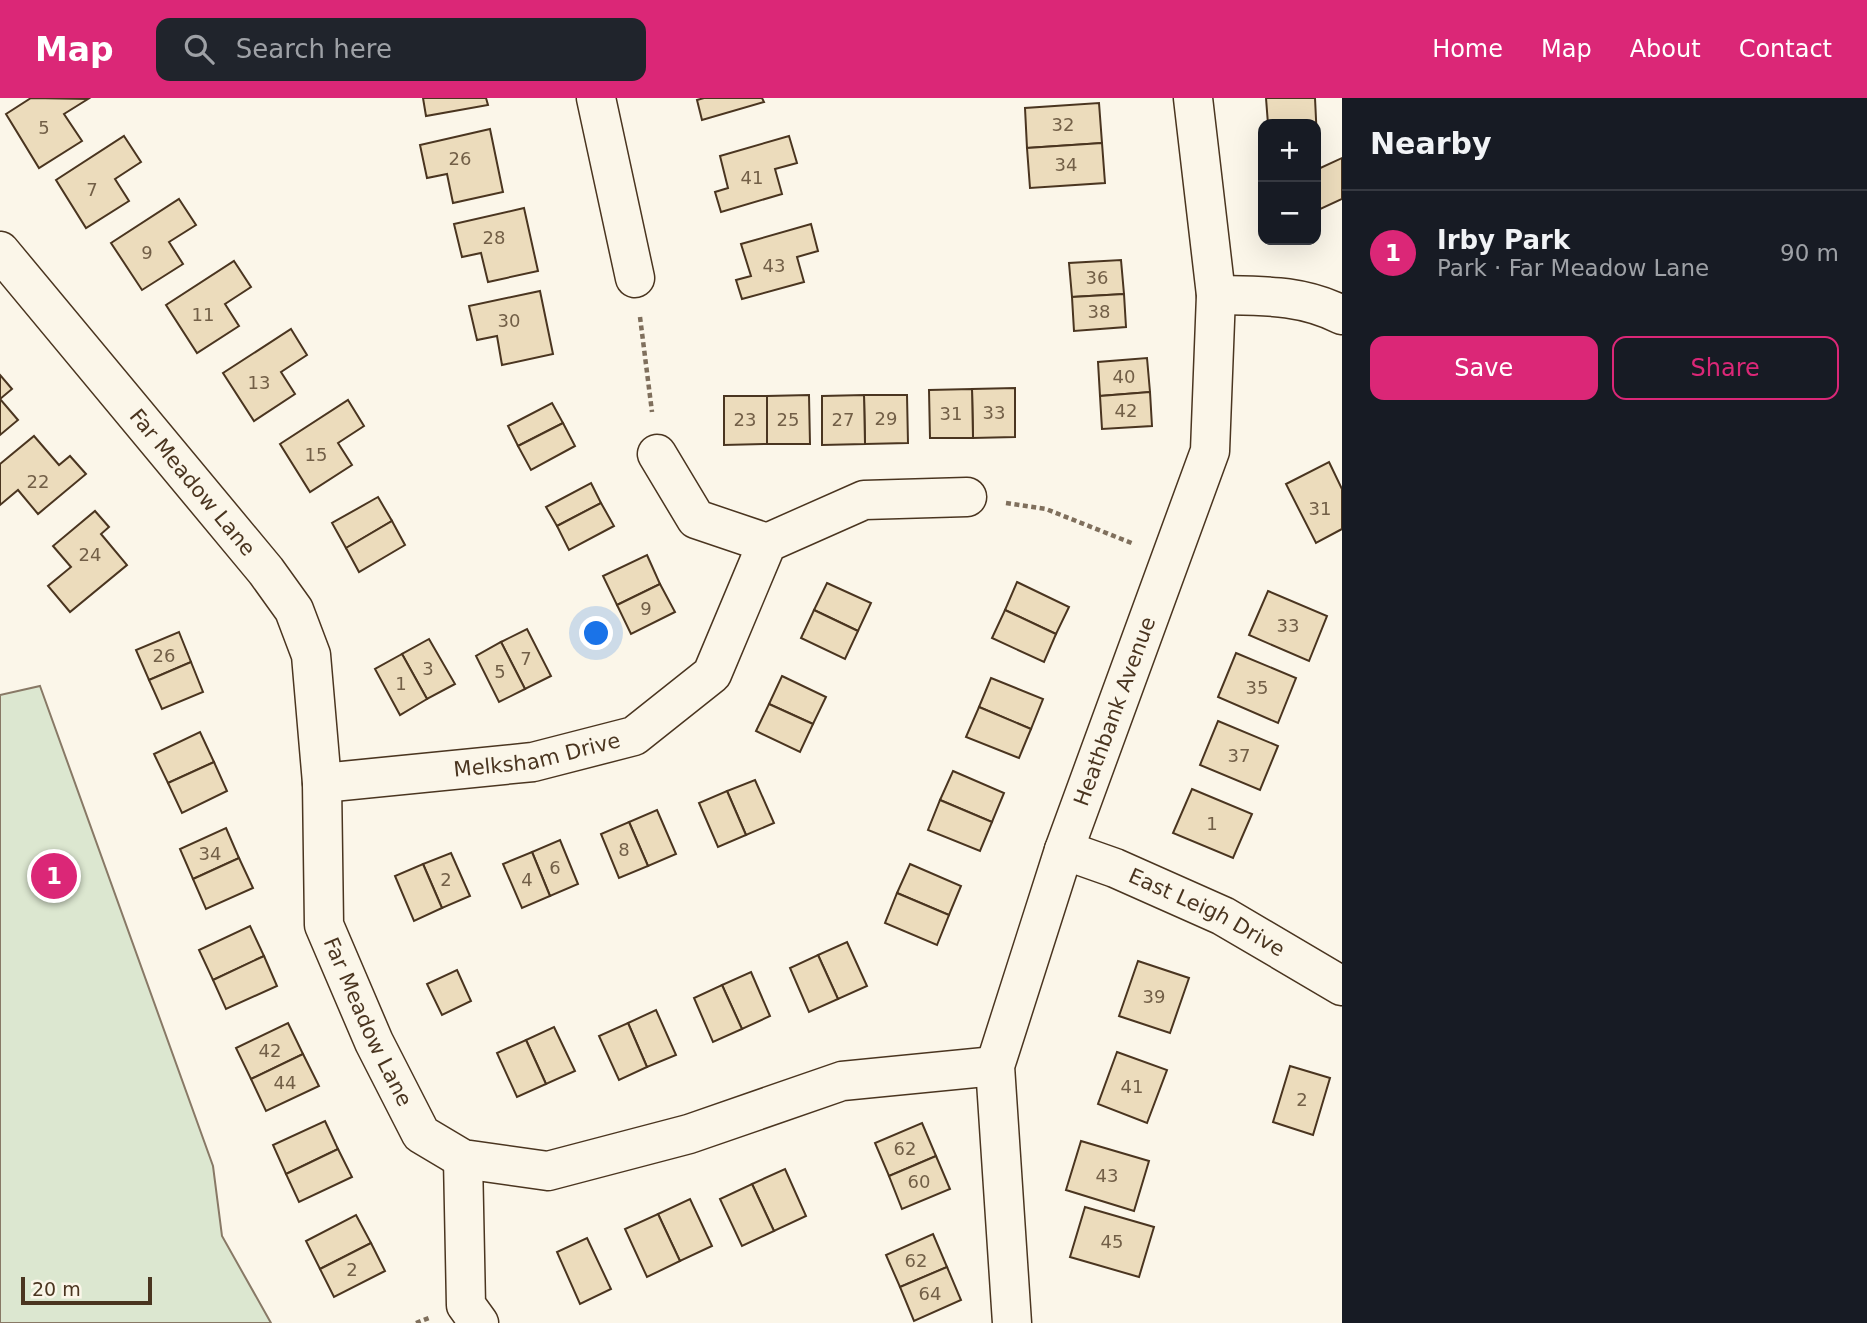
<!DOCTYPE html>
<meta charset="utf-8">
<style>
:root{--surface:#171b24;--page:#20242c;--text:#f1f3f6;--muted:#9ea1a6;--line:#363941;--accent:#db2777}
body{margin:0;font-family:"DejaVu Sans",sans-serif;background:var(--page);color:var(--text)}
.controls{position:absolute;right:21px;top:21px;display:grid;overflow:hidden;border-radius:14px;box-shadow:0 7px 28px #0002}
.controls button{width:63px;height:63px;display:grid;place-items:center;padding:0;border:0;border-bottom:2px solid var(--line);background:var(--surface);color:var(--text);font:35px sans-serif}
.scale{position:absolute;left:21px;bottom:18px;width:131px;box-sizing:border-box;padding-left:7px;border:4px solid #4a3520;border-top:0;font-size:19px;line-height:24px;white-space:nowrap;color:#4a3520;-webkit-text-stroke:5px #fbf6e9;paint-order:stroke}
.you{position:absolute;left:597px;top:536px;width:24px;height:24px;margin:-18px;border:5px solid #fff;border-radius:50%;background:#1a73e8;box-shadow:0 0 0 10px #1a73e833}
.badge{display:grid;place-items:center;width:46px;height:46px;border-radius:50%;background:var(--accent);color:#fff;font-size:23px;font-weight:700}
.pin{position:absolute;translate:-50% -50%;border:4px solid #fff;box-shadow:0 2px 7px #0006}
.list{margin:0;padding:0;list-style:none}
h2{display:flex;justify-content:space-between;align-items:center;height:91px;margin:0;padding:0 28px;font-size:30px}
h2 small{font-size:23px;font-weight:400;color:var(--muted)}
.list li{display:grid;grid-template-columns:46px 1fr auto;gap:21px;align-items:center;box-sizing:border-box;height:126px;padding:0 28px;border-top:2px solid var(--line)}
.list b{display:block;font-size:26px;white-space:nowrap}
.list p{margin:0;font-size:23px;white-space:nowrap;color:var(--muted)}
.list em{font-size:23px;font-style:normal;color:var(--muted)}
.actions{display:flex;gap:14px;padding:21px 28px}
.actions a{flex:1;padding:16px 0;border:2px solid var(--accent);border-radius:14px;text-align:center;font-size:24px;color:var(--accent)}
.actions .main{background:var(--accent);color:#fff}
.icon{flex:none;width:38px;height:38px;fill:none;stroke:currentColor;stroke-width:2;stroke-linecap:round;stroke-linejoin:round}
.map{position:relative;flex:none;width:1342px;height:1225px;overflow:hidden}
header{display:flex;align-items:center;gap:42px;box-sizing:border-box;height:98px;padding:0 35px;background:var(--accent);color:#fff}
header strong{font-size:33px}
nav{display:flex;gap:38px;margin-inline-start:auto;font-size:24px}
.search{width:490px;height:63px;background:var(--page);display:flex;align-items:center;gap:18px;box-sizing:border-box;padding:0 24px;border-radius:14px;color:var(--muted);font-size:26px}
main{display:flex}
aside{flex:1;background:var(--surface)}
.map>svg:first-child{display:block}
.green{fill:#dce7d0;stroke:#887966;stroke-width:2}
.building{fill:#ecdcbc;stroke:#4a3520;stroke-width:2}
.lines{fill:none;stroke-linecap:round;stroke-linejoin:round}
.street-casing{stroke:#4a3520;stroke-width:41}
.path{stroke:#7f6f5c;stroke-width:4.5;stroke-dasharray:5 3.5;stroke-linecap:butt}
.street{stroke:#fbf6e9;stroke-width:38}
.labels{text-anchor:middle;stroke-width:5;stroke-linejoin:round;paint-order:stroke}
.number-label{font-size:18px;fill:#725f47}
.street-label{font-size:21px;fill:#4a3520;stroke:#fbf6e9}
</style>
<header>
<strong>Map</strong>
<div class="search"><svg class="icon" aria-label="search" viewBox="0 0 24 24"><circle cx="10" cy="10" r="6"/><path d="M15 15l6 6"/></svg>Search here</div>
<nav><a>Home</a><a>Map</a><a>About</a><a>Contact</a></nav>
</header>
<main>
<div class="map">
<svg width="1342" height="1225" viewBox="0 0 1342 1225">
<rect width="100%" height="100%" fill="#fbf6e9"/>
<!-- green -->
<polygon class="green" points="40,588 213,1068 222,1138 271,1225 0,1225 0,597"/>
<!-- building -->
<g class="building">
<polygon points="31,0 88,1 64,16 82,43 39,70 6,16"/>
<polygon points="423,0 486,0 488,7 426,18"/>
<polygon points="704,0 762,0 764,4 702,22 697,2"/>
<polygon points="1266,0 1315,0 1317,42 1316,26 1268,26"/>
<polygon points="1099,5 1102,45 1027,50 1025,10"/>
<polygon points="490,31 503,94 453,105 447,76 427,80 420,47"/>
<polygon points="124,38 141,64 115,81 129,103 86,130 56,82"/>
<polygon points="789,38 797,65 775,71 782,96 721,114 715,94 728,90 720,58"/>
<polygon points="1102,45 1105,85 1030,90 1027,50"/>
<polygon points="1342,60 1342,101 1316,113 1316,72"/>
<polygon points="179,101 196,127 169,144 183,166 142,192 111,145"/>
<polygon points="524,110 538,173 488,184 481,155 462,159 454,126"/>
<polygon points="811,126 818,153 797,159 804,184 742,201 736,182 751,178 741,146"/>
<polygon points="1121,162 1124,196 1072,199 1069,165"/>
<polygon points="234,163 251,189 225,206 239,228 197,255 166,207"/>
<polygon points="540,193 553,256 502,267 497,238 477,242 469,208"/>
<polygon points="1124,196 1126,229 1074,233 1072,199"/>
<polygon points="291,231 307,257 281,274 295,296 254,323 223,275"/>
<polygon points="1147,260 1150,294 1100,298 1098,264"/>
<polygon points="0,277 12,291 0,301 18,322 0,337"/>
<polygon points="1015,290 1015,339 973,340 972,291"/>
<polygon points="972,291 973,340 930,340 929,292"/>
<polygon points="1150,294 1152,328 1102,331 1100,298"/>
<polygon points="809,297 810,346 767,346 767,298"/>
<polygon points="864,297 907,297 908,345 865,346"/>
<polygon points="864,297 865,346 822,347 822,298"/>
<polygon points="724,298 767,298 767,346 724,347"/>
<polygon points="348,302 364,328 338,345 352,367 310,394 280,346"/>
<polygon points="552,305 563,325 518,348 508,328"/>
<polygon points="563,325 575,348 531,372 518,348"/>
<polygon points="34,338 59,367 70,358 86,376 38,416 18,392 0,407 0,366"/>
<polygon points="1329,364 1342,391 1342,431 1316,445 1286,386"/>
<polygon points="591,385 601,405 557,428 546,409"/>
<polygon points="378,399 392,423 346,450 332,425"/>
<polygon points="601,405 614,428 569,452 557,428"/>
<polygon points="95,413 109,429 101,436 127,467 70,514 48,488 71,469 53,448"/>
<polygon points="392,423 405,447 359,474 346,450"/>
<polygon points="647,457 660,486 617,507 603,478"/>
<polygon points="1017,484 1069,509 1056,536 1005,512"/>
<polygon points="827,485 871,505 858,533 814,512"/>
<polygon points="660,486 675,514 631,536 617,507"/>
<polygon points="1268,493 1327,518 1309,563 1249,537"/>
<polygon points="814,512 858,533 845,561 801,540"/>
<polygon points="1005,512 1056,536 1044,564 992,540"/>
<polygon points="527,531 551,578 525,591 501,544"/>
<polygon points="179,534 191,564 149,582 136,552"/>
<polygon points="429,541 455,586 427,601 402,556"/>
<polygon points="501,544 525,591 499,604 476,558"/>
<polygon points="1236,555 1296,580 1278,625 1218,599"/>
<polygon points="402,556 427,601 400,617 375,571"/>
<polygon points="191,564 203,594 162,611 149,582"/>
<polygon points="782,578 826,599 813,626 769,606"/>
<polygon points="991,580 1043,601 1031,631 979,609"/>
<polygon points="769,606 813,626 800,654 756,633"/>
<polygon points="979,609 1031,631 1019,660 966,639"/>
<polygon points="1218,623 1278,648 1260,692 1200,667"/>
<polygon points="200,634 214,664 168,685 154,656"/>
<polygon points="214,664 227,693 182,715 168,685"/>
<polygon points="953,673 1004,695 992,724 940,702"/>
<polygon points="755,682 774,725 746,737 727,693"/>
<polygon points="1192,691 1252,716 1233,760 1173,735"/>
<polygon points="727,693 746,737 718,749 699,705"/>
<polygon points="940,702 992,724 980,753 928,732"/>
<polygon points="657,712 676,756 648,768 629,724"/>
<polygon points="629,724 648,768 619,780 601,736"/>
<polygon points="226,730 239,760 193,781 180,751"/>
<polygon points="560,742 578,786 550,798 532,754"/>
<polygon points="532,754 550,798 522,810 503,766"/>
<polygon points="451,755 470,798 442,810 423,766"/>
<polygon points="239,760 253,790 206,811 193,781"/>
<polygon points="423,766 442,810 414,823 395,778"/>
<polygon points="910,766 961,788 949,817 897,795"/>
<polygon points="897,795 949,817 937,847 885,825"/>
<polygon points="250,828 264,858 213,882 199,852"/>
<polygon points="847,844 867,888 838,901 818,857"/>
<polygon points="818,857 838,901 809,914 790,870"/>
<polygon points="264,858 277,888 226,911 213,882"/>
<polygon points="1138,863 1189,880 1170,935 1119,918"/>
<polygon points="457,872 471,903 442,917 427,886"/>
<polygon points="751,874 770,918 742,931 722,887"/>
<polygon points="722,887 742,931 713,944 694,900"/>
<polygon points="656,912 676,957 647,969 628,925"/>
<polygon points="288,925 303,956 251,981 236,950"/>
<polygon points="628,925 647,969 619,982 599,938"/>
<polygon points="554,929 575,973 546,986 526,942"/>
<polygon points="526,942 546,986 517,999 497,955"/>
<polygon points="1117,954 1167,972 1147,1025 1098,1006"/>
<polygon points="303,956 319,988 266,1013 251,981"/>
<polygon points="1290,968 1330,980 1313,1037 1273,1024"/>
<polygon points="325,1023 338,1051 286,1076 273,1047"/>
<polygon points="922,1025 936,1058 889,1078 875,1045"/>
<polygon points="1081,1043 1149,1063 1134,1113 1066,1092"/>
<polygon points="338,1051 352,1079 299,1104 286,1076"/>
<polygon points="936,1058 950,1091 902,1111 889,1078"/>
<polygon points="785,1071 806,1118 774,1133 752,1086"/>
<polygon points="752,1086 774,1133 742,1148 720,1101"/>
<polygon points="690,1101 712,1148 680,1163 658,1116"/>
<polygon points="1085,1109 1154,1129 1139,1179 1070,1159"/>
<polygon points="658,1116 680,1163 647,1179 625,1131"/>
<polygon points="356,1117 371,1145 320,1171 306,1143"/>
<polygon points="933,1136 947,1169 900,1189 886,1157"/>
<polygon points="587,1140 611,1191 580,1206 557,1154"/>
<polygon points="371,1145 385,1173 334,1199 320,1171"/>
<polygon points="947,1169 961,1202 914,1223 900,1189"/>
</g>
<g class="lines">
<defs>
<g id="street">
<polyline points="596,0 635,180"/>
<path id="s1" d="M0,153L266,473L294,512L311,557L322,685L324,827L374,944L421,1036L463,1061L548,1073L689,1036L842,983L995,968"/>
<path d="M1216,197C1261,198 1301,196 1342,217"/>
<polyline points="657,356 696,421 767,445"/>
<path id="s2" d="M322,685L533,664L634,638L712,576L767,445L864,402L967,399"/>
<path id="s3" d="M1064,752L1115,770L1223,818L1342,888"/>
<polyline points="463,1061 466,1207 479,1225"/>
<path id="s4" d="M1012,1225L995,968L1064,752L1210,353L1216,197L1193,0"/>
</g>
</defs>
<!-- street casing -->
<use href="#street" class="street-casing"/>
<!-- path -->
<g class="path">
<polyline points="640,219 652,314"/>
<polyline points="1006,405 1046,411 1134,446"/>
<polyline points="416,1225 429,1220"/>
</g>
<!-- street -->
<use href="#street" class="street"/>
</g>
<g class="labels">
<!-- number labels -->
<g class="number-label">
<text x="1063" y="33">32</text>
<text x="44" y="36">5</text>
<text x="460" y="67">26</text>
<text x="1066" y="73">34</text>
<text x="752" y="86">41</text>
<text x="92" y="98">7</text>
<text x="494" y="146">28</text>
<text x="147" y="161">9</text>
<text x="774" y="174">43</text>
<text x="1097" y="186">36</text>
<text x="1099" y="220">38</text>
<text x="203" y="223">11</text>
<text x="509" y="229">30</text>
<text x="1124" y="285">40</text>
<text x="259" y="291">13</text>
<text x="1126" y="319">42</text>
<text x="994" y="321">33</text>
<text x="951" y="322">31</text>
<text x="886" y="327">29</text>
<text x="745" y="328">23</text>
<text x="788" y="328">25</text>
<text x="843" y="328">27</text>
<text x="316" y="363">15</text>
<text x="38" y="390">22</text>
<text x="1320" y="417">31</text>
<text x="90" y="463">24</text>
<text x="646" y="517">9</text>
<text x="1288" y="534">33</text>
<text x="164" y="564">26</text>
<text x="526" y="567">7</text>
<text x="428" y="577">3</text>
<text x="500" y="580">5</text>
<text x="401" y="592">1</text>
<text x="1257" y="596">35</text>
<text x="1239" y="664">37</text>
<text x="1212" y="732">1</text>
<text x="624" y="758">8</text>
<text x="210" y="762">34</text>
<text x="555" y="776">6</text>
<text x="446" y="788">2</text>
<text x="527" y="788">4</text>
<text x="1154" y="905">39</text>
<text x="270" y="959">42</text>
<text x="285" y="991">44</text>
<text x="1132" y="995">41</text>
<text x="1302" y="1008">2</text>
<text x="905" y="1057">62</text>
<text x="1107" y="1084">43</text>
<text x="919" y="1090">60</text>
<text x="1112" y="1150">45</text>
<text x="916" y="1169">62</text>
<text x="352" y="1178">2</text>
<text x="930" y="1202">64</text>
</g>
<!-- street labels -->
<g class="street-label">
<text dy="7" stroke="none"><textPath href="#s1" startOffset="301">Far Meadow Lane</textPath></text>
<text dy="7" stroke="none"><textPath href="#s4" startOffset="632">Heathbank Avenue</textPath></text>
<text dy="7" stroke="none"><textPath href="#s2" startOffset="217">Melksham Drive</textPath></text>
<text dy="7" stroke="none"><textPath href="#s3" startOffset="156">East Leigh Drive</textPath></text>
<text dy="7" stroke="none"><textPath href="#s1" startOffset="889">Far Meadow Lane</textPath></text>
</g>
</g>
</svg>
<div class="controls">
<button>+</button>
<button>−</button>
</div>
<div class="scale">20 m</div>
<div class="you"></div>
<div class="pin badge" style="left:54px;top:778px">1</div>
</div>
<aside>
<h2>Nearby<small></small></h2>
<ul class="list">
<li><span class="badge">1</span><div><b>Irby Park</b><p>Park · Far Meadow Lane</p></div><em>90 m</em></li>
</ul>
<div class="actions"><a class="main">Save</a><a>Share</a></div>
</aside>
</main>
